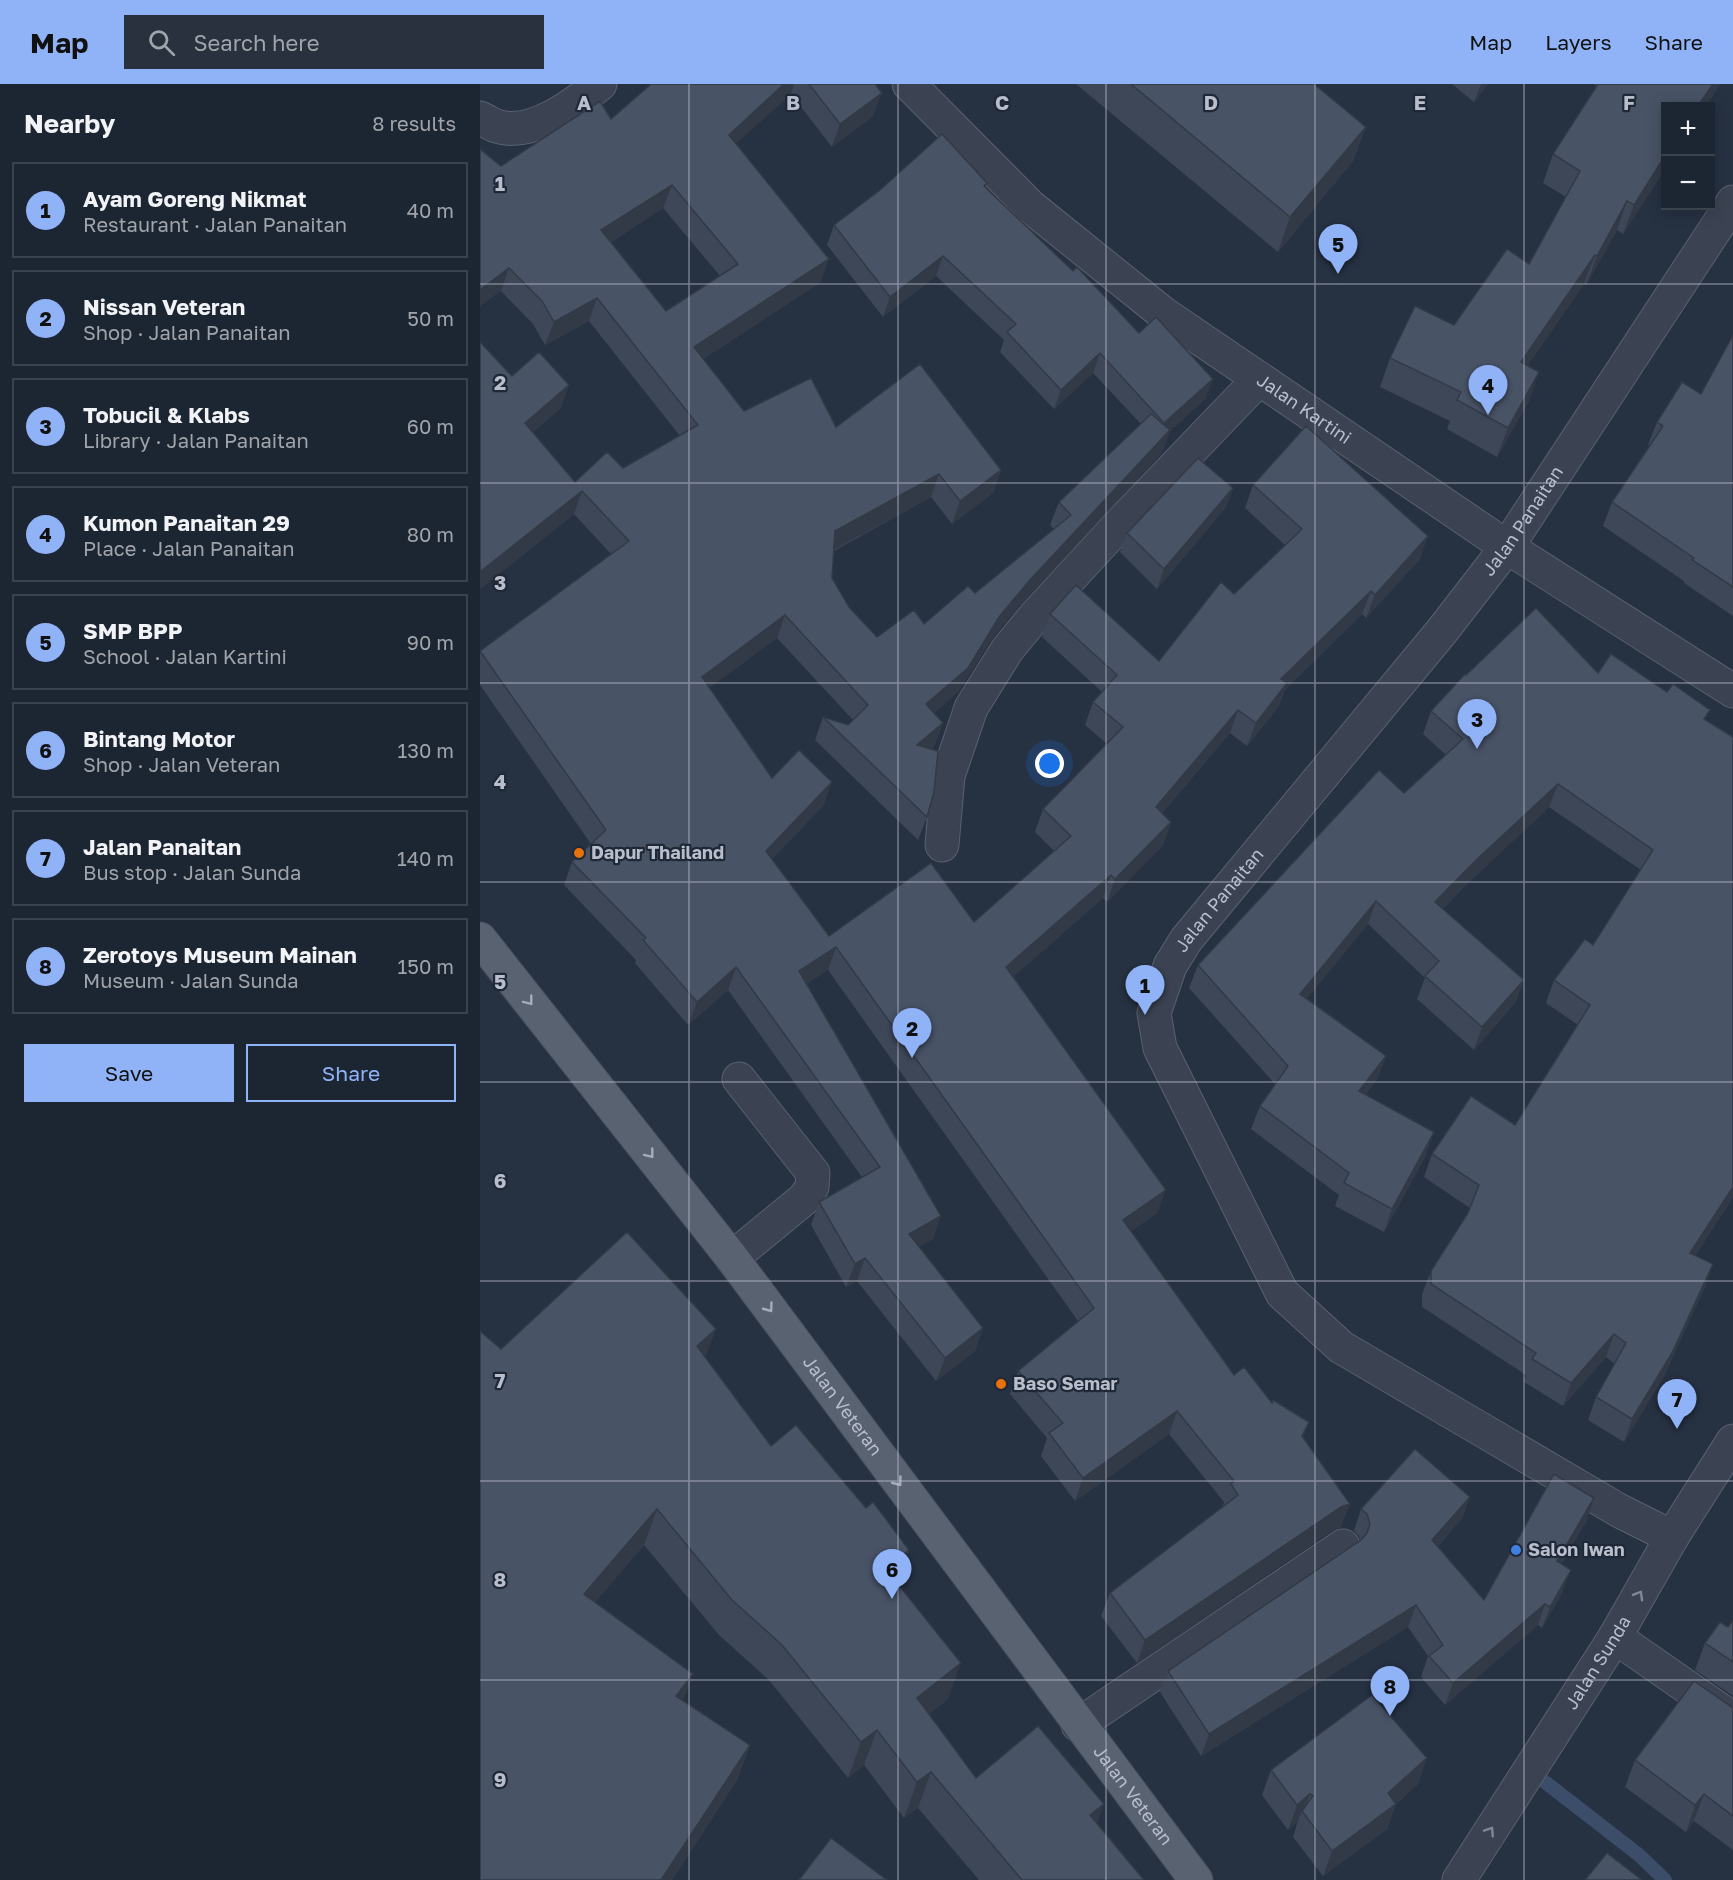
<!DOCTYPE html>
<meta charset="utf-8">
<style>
:root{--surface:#1c2532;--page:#29313e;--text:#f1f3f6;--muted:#a0a5ac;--line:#3a424d;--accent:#90b3f8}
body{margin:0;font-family:"Golos Text",sans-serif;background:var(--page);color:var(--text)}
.controls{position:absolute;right:18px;top:18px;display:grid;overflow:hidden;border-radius:0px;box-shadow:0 3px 15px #0003}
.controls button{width:54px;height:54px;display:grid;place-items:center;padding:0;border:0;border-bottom:2px solid var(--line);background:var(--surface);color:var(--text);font:30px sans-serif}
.you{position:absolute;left:570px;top:680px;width:21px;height:21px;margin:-15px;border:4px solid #fff;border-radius:50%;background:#1a73e8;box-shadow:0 0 0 9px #1a73e833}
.badge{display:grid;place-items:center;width:39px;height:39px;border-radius:50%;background:var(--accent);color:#111;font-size:20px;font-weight:700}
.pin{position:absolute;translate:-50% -50px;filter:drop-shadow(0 2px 3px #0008)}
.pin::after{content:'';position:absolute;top:32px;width:21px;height:18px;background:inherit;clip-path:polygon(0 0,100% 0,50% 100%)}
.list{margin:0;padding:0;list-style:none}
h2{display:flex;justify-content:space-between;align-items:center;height:78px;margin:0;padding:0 24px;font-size:26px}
h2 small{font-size:20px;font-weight:400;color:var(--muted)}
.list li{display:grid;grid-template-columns:39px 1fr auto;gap:18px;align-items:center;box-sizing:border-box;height:96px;margin:0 12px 12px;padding:0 12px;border:2px solid var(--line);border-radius:0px}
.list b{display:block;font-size:22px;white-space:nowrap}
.list p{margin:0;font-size:20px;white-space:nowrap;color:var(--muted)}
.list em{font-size:20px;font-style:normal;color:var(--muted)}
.actions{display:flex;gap:12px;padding:18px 24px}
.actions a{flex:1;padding:14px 0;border:2px solid var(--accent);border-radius:0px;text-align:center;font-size:21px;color:var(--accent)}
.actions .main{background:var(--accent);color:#111}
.icon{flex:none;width:33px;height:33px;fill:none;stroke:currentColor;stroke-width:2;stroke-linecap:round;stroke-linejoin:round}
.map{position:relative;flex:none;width:1253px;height:1796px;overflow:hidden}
header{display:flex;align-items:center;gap:36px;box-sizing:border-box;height:84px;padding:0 30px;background:var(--accent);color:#111}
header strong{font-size:28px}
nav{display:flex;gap:33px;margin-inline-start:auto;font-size:21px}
.search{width:420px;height:54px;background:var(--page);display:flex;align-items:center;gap:15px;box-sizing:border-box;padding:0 21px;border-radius:0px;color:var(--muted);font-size:22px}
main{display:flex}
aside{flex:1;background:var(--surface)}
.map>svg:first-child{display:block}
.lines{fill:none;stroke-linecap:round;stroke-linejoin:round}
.stream{stroke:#3c4d6a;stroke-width:14}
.minor-casing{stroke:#59616f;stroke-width:35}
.major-casing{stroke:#444c5b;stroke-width:35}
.minor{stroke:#3b4352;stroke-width:33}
.major{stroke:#596271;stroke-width:33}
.wall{fill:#3e4758;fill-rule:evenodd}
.shaded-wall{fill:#323a47}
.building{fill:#485366;stroke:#323a47;stroke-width:1.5;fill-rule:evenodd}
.oneway{stroke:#a5acba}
.oneway2{stroke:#808795}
.grid{fill:none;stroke:#b8becc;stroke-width:1.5;stroke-opacity:0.55}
.food-dot{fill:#e8710a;stroke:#1f2837;stroke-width:2}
.shop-dot{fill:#3f7fe0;stroke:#1f2837;stroke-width:2}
.labels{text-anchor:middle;stroke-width:4.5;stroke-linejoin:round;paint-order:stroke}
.street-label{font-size:18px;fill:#b8becc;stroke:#1f2837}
.poi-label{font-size:18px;font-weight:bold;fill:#b8becc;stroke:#1f2837;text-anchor:start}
.grid-label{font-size:20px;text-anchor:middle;font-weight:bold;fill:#b8becc;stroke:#1f2837;stroke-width:4.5;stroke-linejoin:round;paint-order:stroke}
</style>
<header>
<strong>Map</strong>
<div class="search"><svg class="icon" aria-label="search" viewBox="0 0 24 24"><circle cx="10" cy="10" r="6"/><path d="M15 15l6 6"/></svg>Search here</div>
<nav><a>Map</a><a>Layers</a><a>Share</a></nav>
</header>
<main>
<aside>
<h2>Nearby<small>8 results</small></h2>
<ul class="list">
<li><span class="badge">1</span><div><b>Ayam Goreng Nikmat</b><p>Restaurant · Jalan Panaitan</p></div><em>40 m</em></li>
<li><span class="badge">2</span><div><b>Nissan Veteran</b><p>Shop · Jalan Panaitan</p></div><em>50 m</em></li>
<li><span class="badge">3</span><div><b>Tobucil &amp; Klabs</b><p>Library · Jalan Panaitan</p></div><em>60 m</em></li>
<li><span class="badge">4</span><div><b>Kumon Panaitan 29</b><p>Place · Jalan Panaitan</p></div><em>80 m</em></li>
<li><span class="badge">5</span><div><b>SMP BPP</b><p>School · Jalan Kartini</p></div><em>90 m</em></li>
<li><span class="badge">6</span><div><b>Bintang Motor</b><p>Shop · Jalan Veteran</p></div><em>130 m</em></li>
<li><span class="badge">7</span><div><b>Jalan Panaitan</b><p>Bus stop · Jalan Sunda</p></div><em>140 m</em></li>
<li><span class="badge">8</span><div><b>Zerotoys Museum Mainan</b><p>Museum · Jalan Sunda</p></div><em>150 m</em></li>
</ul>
<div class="actions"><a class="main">Save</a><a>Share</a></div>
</aside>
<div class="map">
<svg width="1253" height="1796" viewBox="0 0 1253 1796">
<rect width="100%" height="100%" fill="#263142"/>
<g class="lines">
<!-- stream -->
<polyline class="stream" points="1065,1698 1159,1771 1185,1796"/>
<defs>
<g id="minor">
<path id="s1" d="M429,0L551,123L684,230L1027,463L1253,607"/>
<path d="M0,34C5,36 11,40 16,42C51,54 95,20 120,0"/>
<polyline points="462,761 468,692 491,624 527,566 555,532 637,443 779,295"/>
<polyline points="252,1174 325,1114 332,1103 333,1089 259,995"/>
<path id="s2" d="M1192,1453L1140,1427L861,1263L802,1209L680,964L674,929L690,882L706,856L962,547L1027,463L1253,118"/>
<polyline points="1135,1553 1253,1635"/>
<polyline points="598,1641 863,1462"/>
<path id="s3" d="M979,1796L1135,1553L1192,1453L1253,1357"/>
</g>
<g id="major">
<path id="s4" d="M0,855L252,1174L716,1796"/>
</g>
</defs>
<!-- minor casing -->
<use href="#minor" class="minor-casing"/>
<!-- major casing -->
<use href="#major" class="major-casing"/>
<!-- minor -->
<use href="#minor" class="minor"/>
<!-- major -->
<use href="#major" class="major"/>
</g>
<!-- wall -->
<g class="wall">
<path d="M171,0H395L393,32L352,63L311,10L256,59L341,198L223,275L264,327L356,343L521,386L513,409L472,440L451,413L354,467L352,494L369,523L397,553L444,540L495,509L574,445L570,441L579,418L661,340L613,289L574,325L520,268L524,256L456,192L403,233L347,161L354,141L507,99L505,104L659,249L726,314L690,347L682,369L541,520L511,556L479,607L454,629L463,639L454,662L451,665L447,733L438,756L335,656L343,633L368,641L373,636L297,554L229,604L292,694L344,721L292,775L349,852L494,838L574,767L555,748L563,725L627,660L605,641L613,618L622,608L562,553L570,530L679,577L754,510L805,461L765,424L773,401L940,475L886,534L882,530L805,606L799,622L767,662L750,649L682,729L691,738L683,761L627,818L623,814L533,893L677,1129L651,1147L754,1291L792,1319L823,1355L861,1443L853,1446L657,1579L621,1532L630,1509L742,1423L744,1418L689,1350L595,1417L561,1372L567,1354L530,1310L538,1287L598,1237L348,886L326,900L453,1155L439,1162L503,1244L495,1267L456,1297L377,1197L366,1203L331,1141L339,1118L382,1093L248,906L208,941L155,879L156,876L84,801L92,778L111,760L0,601V567L131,470L94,430L0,505L32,292L81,324L53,348L95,398L143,384L200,352L109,237L65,261L53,240L21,207V82L131,35ZM183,124L240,192L186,227L131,158Z"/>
<polygon points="596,0 834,0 886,43 873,77 798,168"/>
<polygon points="972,0 1008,0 994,18"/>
<polygon points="1114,0 1240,0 1226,22 1185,22 1185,85 1143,150 1137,146 1106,201 1104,200 1048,281 1049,317 1017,373 967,345 970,337 900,303 910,274 974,241 1049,180 1086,113 1063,99 1073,70 1117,2"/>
<polygon points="1253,251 1253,532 1204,499 1204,497 1123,442 1132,418 1170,362 1168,361 1177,338 1221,310"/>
<polygon points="753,404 746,423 677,505 640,468 647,449"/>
<polygon points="1118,589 1227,636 1253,1113 1215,1172 1233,1180 1225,1203 1184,1292 1144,1358 1108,1336 1116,1313 1135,1280 1126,1273 1083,1322 1044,1298 1046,1291 942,1223 942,1210 951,1187 988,1130 990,1124 944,1093 952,1070 1035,1041 1098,941 1066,919 1074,896 1113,861 1161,786 1069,723 987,800 963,825 1044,896 1035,919 994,966 937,915 945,894 888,840 827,914 906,972 897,995 886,1010 946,1071 904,1148 855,1122 859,1111 771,1045 780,1022 795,1000 709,904 718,881 924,709 966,671 943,650 951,627 986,591"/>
<polygon points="21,1265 226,1274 291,1362 386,1424 429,1466 417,1500 468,1615 449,1630 496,1694 617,1739 664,1796 499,1796 438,1724 424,1734 384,1681 368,1694 289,1596 239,1551 164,1461 115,1518 203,1616 270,1661 257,1696 192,1796"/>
<polygon points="990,1413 982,1434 958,1462 1004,1516 1107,1436 1081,1480 1083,1507 1062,1544 1058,1541 965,1621 941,1593 948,1572 928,1543 721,1672 680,1608 688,1587 880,1457 879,1452 874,1447 881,1425"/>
<polygon points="1253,1536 1253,1612 1215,1586 1225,1559 1248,1543"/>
<polygon points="1253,1624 1253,1766 1214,1737 1206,1748 1145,1703 1155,1676"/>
<polygon points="791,1686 938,1700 916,1720 907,1745 843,1792 813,1753 818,1737 808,1746 782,1711"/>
</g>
<!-- shaded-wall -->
<g class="shaded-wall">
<polygon points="304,0 314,0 311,10 240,74 249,51"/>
<polygon points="1001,0 1008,0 994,18"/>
<polygon points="1233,0 1240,0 1226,22 1218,22"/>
<polygon points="402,9 393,32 352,63 360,40"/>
<polygon points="886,43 873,77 798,168 810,133"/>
<polygon points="1185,72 1185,85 1143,150 1154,121"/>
<polygon points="192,101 183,124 113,169 121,146"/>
<polygon points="1147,117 1137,146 1106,201 1117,172"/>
<polygon points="1115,171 1104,200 1030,307 1041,278"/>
<polygon points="463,172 456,192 403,233 410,213"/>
<polygon points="349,175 341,198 206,286 214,263"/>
<polygon points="29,184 21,207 0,222 0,206"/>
<polygon points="117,214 109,237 65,261 74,238"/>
<polygon points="620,269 613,289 574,325 581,306"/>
<polygon points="1059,288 1049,317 1017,373 1028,344"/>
<polygon points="733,295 726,314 690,347 682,369 541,520 511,556 479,607 438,643 446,620 549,497 677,358 684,339"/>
<polygon points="89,301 81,324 37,362 45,339"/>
<polygon points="521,386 513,409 472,440 480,417"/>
<polygon points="459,390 451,413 346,470 355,447"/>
<polygon points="753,404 746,423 677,505 684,485"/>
<polygon points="102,407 94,430 0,505 0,488"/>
<polygon points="948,452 940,475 886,534 895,511"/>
<polygon points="891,507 882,530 805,606 799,622 767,662 776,639 801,595"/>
<polygon points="305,531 297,554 213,616 222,593"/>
<polygon points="758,626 750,649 667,746 676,723"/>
<polygon points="463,639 454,662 429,684 437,661"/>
<polygon points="352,698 344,721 278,790 286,767"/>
<polygon points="1078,700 1069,723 987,800 947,841 955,818 995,777"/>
<polygon points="691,738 683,761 627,818 635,795"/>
<polygon points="631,791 623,814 518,906 526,883"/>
<polygon points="896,817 888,840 812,933 820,910"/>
<polygon points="356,863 348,886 310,910 319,887"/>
<polygon points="256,883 248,906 208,941 217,918"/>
<polygon points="1044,896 1035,919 994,966 1002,943"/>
<polygon points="906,972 897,995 871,1030 879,1007"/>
<polygon points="954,1048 946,1071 904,1148 912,1125"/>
<polygon points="1253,1103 1253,1113 1202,1192 1210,1169"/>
<polygon points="686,1106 677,1129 635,1159 643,1136"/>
<polygon points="461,1132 453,1155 420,1173 429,1150"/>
<polygon points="385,1174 377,1197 366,1203 375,1180"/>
<polygon points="1233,1180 1225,1203 1184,1292 1144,1358 1152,1335"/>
<polygon points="503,1244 495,1267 456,1297 465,1274"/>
<polygon points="236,1245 223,1280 217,1262"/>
<polygon points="1134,1250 1126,1273 1083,1322 1091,1299"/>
<polygon points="697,1327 689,1350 595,1417 603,1394"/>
<polygon points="829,1338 821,1361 822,1352"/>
<polygon points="990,1413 982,1434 944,1477 952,1456"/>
<polygon points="1114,1414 1107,1436 1069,1499 1077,1477"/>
<polygon points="870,1420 861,1443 853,1446 657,1579 665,1556 861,1423"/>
<polygon points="177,1425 164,1461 91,1546 104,1510"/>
<polygon points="429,1466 416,1502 405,1484"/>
<polygon points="1091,1486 1083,1507 1062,1544 1070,1523"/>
<polygon points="1065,1520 1058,1541 965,1621 973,1599"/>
<polygon points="936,1521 928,1543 721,1672 729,1650"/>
<polygon points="481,1579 468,1615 424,1650 437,1614"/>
<polygon points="213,1590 200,1626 196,1612"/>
<polygon points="397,1646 384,1681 368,1694 381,1658"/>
<polygon points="270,1661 257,1696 192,1796 181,1796"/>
<polygon points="947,1674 938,1700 914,1721 916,1720 907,1745 843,1792 852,1767 908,1709"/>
<polygon points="451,1688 438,1724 424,1734 437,1698"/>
<polygon points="830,1710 823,1729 822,1727 818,1737 808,1746 817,1721"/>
<polygon points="1224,1710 1214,1737 1206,1748 1215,1721"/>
<polygon points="624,1720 611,1756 610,1731"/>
</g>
<!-- building -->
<g class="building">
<path d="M171,0H304L249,51L349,175L214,263L264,327L331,294L356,343L440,280L521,386L480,417L459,390L355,447L352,494L369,523L397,553L434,526L444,540L488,502L495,509L591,431L579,418L671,330L690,346L549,497L519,533L488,584L446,620L463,639L437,661L458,667L454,708L447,733L343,633L368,641L388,621L305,531L222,593L292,694L319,666L352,698L286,767L349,852L451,779L494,838L591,752L563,725L643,643L613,618L637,591L570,530L596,501L679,577L741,498L754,510L822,445L773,401L826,342L948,452L895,511L891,507L801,595L807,599L776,639L758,626L676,723L691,738L635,795L631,791L526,883L686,1106L643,1136L754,1291L764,1283L792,1319L793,1316L829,1338L822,1352L870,1420L861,1423L665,1556L630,1509L758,1411L751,1400L754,1397L697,1327L603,1394L569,1349L583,1339L538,1287L614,1224L356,863L319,887L461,1132L429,1150L503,1244L465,1274L385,1174L375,1180L339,1118L400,1083L256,883L217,918L163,856L166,854L92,778L126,746L0,567L149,457L102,407L0,488V258L32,292L59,268L89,301L45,339L95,398L127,368L143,384L218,341L117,214L74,238L62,217L29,184L0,206V65L21,82L120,17L131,35ZM192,101L258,180L186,227L121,146Z"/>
<polygon points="329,0 395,0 402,9 360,40"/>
<polygon points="651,0 834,0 886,43 810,133"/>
<polygon points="1118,0 1233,0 1218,22 1185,22 1185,72 1154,121 1147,117 1117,172 1115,171 1041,278 1059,288 1028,344 977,316 981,308 910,274 935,222 974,241 1027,165 1049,180 1100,87 1073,70"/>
<polygon points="462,50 507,99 504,102 593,187 597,183 659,249 676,233 733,295 684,339 620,269 581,306 527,248 536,240 463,172 410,213 354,141 400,106"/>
<polygon points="1253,251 1253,503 1212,476 1214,474 1132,418 1183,342 1177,338 1202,298 1221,310"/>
<polygon points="718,374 753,404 684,485 647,449"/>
<polygon points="1056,524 1118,589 1131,570 1187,608 1193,600 1230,626 1224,635 1253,653 1253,1103 1210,1169 1233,1180 1192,1269 1152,1335 1116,1313 1146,1259 1134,1250 1091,1299 1052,1275 1056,1269 951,1200 951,1187 988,1129 999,1101 952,1070 991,1012 1035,1041 1110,921 1074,896 1105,855 1113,861 1173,766 1078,700 995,777 955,818 1044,896 1002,943 945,892 959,877 896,817 820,910 906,972 879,1007 954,1048 912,1125 864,1099 869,1089 780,1022 808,982 718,881 899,686 924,709 983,655 951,627 985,590 986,591"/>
<polygon points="147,1148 236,1245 217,1262 291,1362 316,1341 386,1424 393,1418 429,1466 405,1484 481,1579 437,1614 496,1694 558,1642 624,1720 610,1731 664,1796 542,1796 451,1688 437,1698 397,1646 381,1658 302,1561 252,1516 177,1425 104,1510 213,1590 196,1612 270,1661 181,1796 0,1796 0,1247 21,1265"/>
<polygon points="935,1365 990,1413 952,1456 1004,1516 1074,1390 1114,1414 1077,1477 1091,1486 1070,1523 1065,1520 973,1599 949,1572 963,1561 936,1521 729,1650 688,1587 881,1456 887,1449 890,1440 887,1430 881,1425"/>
<polygon points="1253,1536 1253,1578 1225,1559 1240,1538 1248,1543"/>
<polygon points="1214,1597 1253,1624 1253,1732 1224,1710 1215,1721 1155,1676"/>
<polygon points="892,1611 947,1674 908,1709 916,1720 852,1767 822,1727 833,1712 830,1710 817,1721 791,1686"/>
<polygon points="351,1754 407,1796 319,1796"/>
<polygon points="1127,1769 1162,1796 1105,1796"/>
</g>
<!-- one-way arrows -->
<defs><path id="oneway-chevron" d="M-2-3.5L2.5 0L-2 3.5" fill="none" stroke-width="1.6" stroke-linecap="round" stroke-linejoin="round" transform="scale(1.5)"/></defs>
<g class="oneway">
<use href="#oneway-chevron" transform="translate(49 917) rotate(52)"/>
<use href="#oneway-chevron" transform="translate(170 1070) rotate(52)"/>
<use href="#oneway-chevron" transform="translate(289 1224) rotate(53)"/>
<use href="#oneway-chevron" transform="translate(418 1398) rotate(53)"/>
</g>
<g class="oneway2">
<use href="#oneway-chevron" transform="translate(1159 1511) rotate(-60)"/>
<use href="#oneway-chevron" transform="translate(1010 1747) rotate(-57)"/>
</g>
<!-- grid -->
<path class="grid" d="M209,0V1796M418,0V1796M626,0V1796M835,0V1796M1044,0V1796M0,200H1253M0,399H1253M0,599H1253M0,798H1253M0,998H1253M0,1197H1253M0,1397H1253M0,1596H1253"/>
<!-- markers -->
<g class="food-dot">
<circle cx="99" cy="769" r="6"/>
<circle cx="521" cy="1300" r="6"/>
</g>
<circle class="shop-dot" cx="1036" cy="1466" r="6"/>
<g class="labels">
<!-- street labels -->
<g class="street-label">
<text dy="6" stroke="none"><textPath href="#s1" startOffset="513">Jalan Kartini</textPath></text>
<text dy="6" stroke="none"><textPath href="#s2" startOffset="1389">Jalan Panaitan</textPath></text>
<text dy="6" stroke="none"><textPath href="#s2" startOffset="903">Jalan Panaitan</textPath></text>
<text dy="6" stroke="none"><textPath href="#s4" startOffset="591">Jalan Veteran</textPath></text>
<text dy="6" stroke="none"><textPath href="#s3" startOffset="258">Jalan Sunda</textPath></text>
<text dy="6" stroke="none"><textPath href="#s4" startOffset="1077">Jalan Veteran</textPath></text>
</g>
<!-- poi labels -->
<g class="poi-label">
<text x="111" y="775">Dapur Thailand</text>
<text x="533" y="1306">Baso Semar</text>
<text x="1048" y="1472">Salon Iwan</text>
</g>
</g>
<g class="grid-label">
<text x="104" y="26">A</text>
<text x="313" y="26">B</text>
<text x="522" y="26">C</text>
<text x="731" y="26">D</text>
<text x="940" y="26">E</text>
<text x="1149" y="26">F</text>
<text x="20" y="107">1</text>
<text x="20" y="306">2</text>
<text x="20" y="506">3</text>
<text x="20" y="705">4</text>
<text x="20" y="905">5</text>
<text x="20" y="1104">6</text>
<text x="20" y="1304">7</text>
<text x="20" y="1503">8</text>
<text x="20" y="1703">9</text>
</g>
</svg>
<div class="controls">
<button>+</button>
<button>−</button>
</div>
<div class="you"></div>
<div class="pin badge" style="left:665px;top:931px">1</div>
<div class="pin badge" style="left:432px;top:974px">2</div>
<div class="pin badge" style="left:997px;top:665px">3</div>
<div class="pin badge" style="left:1008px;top:331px">4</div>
<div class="pin badge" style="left:858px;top:190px">5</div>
<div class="pin badge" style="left:412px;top:1515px">6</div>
<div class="pin badge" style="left:1197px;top:1345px">7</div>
<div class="pin badge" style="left:910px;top:1632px">8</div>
</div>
</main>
